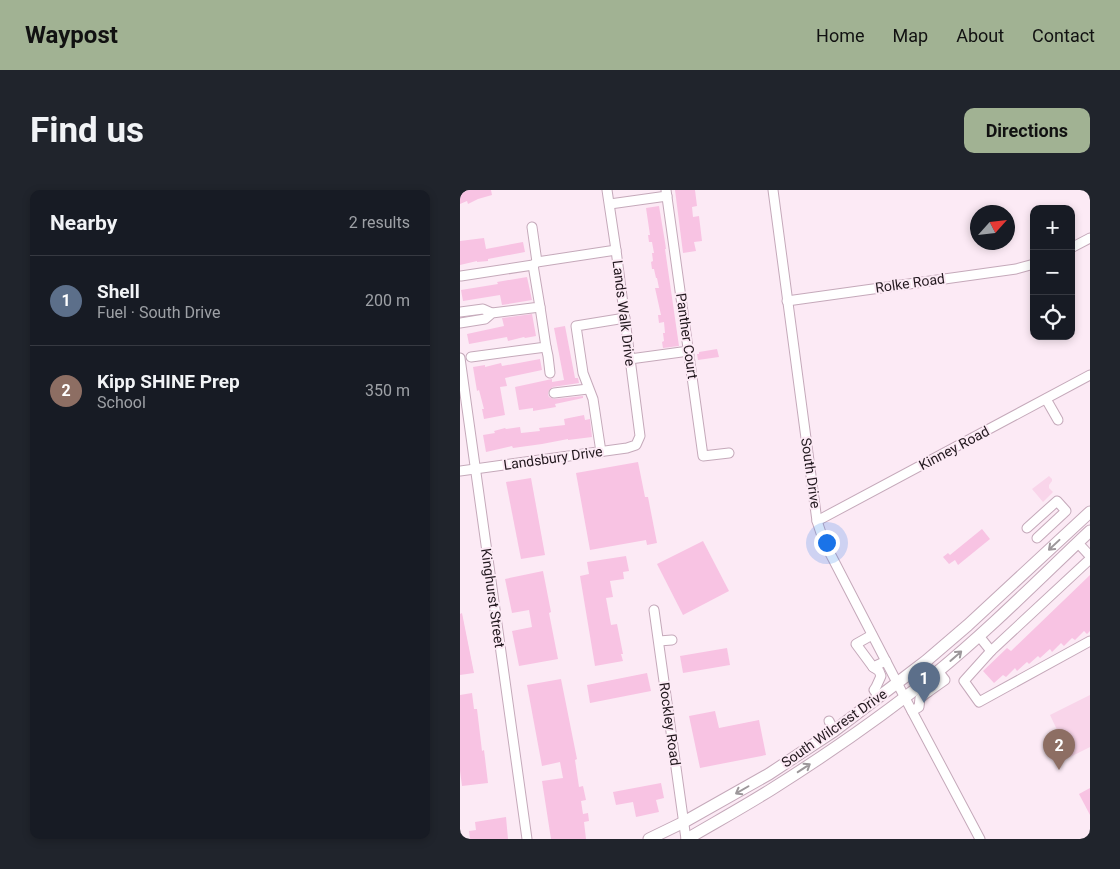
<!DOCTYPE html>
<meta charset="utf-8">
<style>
:root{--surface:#171b24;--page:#20242c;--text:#f1f3f6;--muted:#9ea1a6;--line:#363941;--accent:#a1b293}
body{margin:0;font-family:Roboto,sans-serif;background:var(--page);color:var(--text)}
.controls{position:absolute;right:15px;top:15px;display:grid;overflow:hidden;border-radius:10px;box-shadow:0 2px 8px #0003}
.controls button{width:45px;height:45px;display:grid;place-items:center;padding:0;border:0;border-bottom:1px solid var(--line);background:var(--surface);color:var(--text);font:25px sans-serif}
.compass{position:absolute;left:510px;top:15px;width:45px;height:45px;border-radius:50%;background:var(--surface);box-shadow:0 2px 8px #0003;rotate:63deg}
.you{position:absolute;left:366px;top:352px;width:18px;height:18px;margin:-12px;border:4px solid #fff;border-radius:50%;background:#1a73e8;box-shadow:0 0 0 8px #1a73e833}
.badge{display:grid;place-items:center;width:32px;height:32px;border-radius:50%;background:var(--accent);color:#fff;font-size:16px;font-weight:700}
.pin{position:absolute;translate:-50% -41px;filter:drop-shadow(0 1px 2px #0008)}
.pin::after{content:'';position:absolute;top:26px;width:18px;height:15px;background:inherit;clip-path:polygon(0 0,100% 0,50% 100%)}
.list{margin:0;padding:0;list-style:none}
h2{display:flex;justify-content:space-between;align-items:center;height:65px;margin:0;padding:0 20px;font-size:21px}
h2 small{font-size:16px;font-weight:400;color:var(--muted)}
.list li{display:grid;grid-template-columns:32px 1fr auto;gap:15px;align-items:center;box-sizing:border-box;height:90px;padding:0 20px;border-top:1px solid var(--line)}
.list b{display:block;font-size:19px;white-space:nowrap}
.list p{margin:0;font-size:16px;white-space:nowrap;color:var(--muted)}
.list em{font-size:16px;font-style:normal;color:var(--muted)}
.icon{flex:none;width:28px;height:28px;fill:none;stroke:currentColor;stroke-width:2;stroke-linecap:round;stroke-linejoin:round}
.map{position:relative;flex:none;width:630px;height:649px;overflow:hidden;border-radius:10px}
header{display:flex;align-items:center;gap:30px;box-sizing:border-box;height:70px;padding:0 25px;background:var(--accent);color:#111}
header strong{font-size:24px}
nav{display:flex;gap:28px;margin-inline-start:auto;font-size:18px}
.intro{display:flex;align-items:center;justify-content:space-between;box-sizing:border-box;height:120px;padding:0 30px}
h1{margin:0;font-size:35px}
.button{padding:12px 22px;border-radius:10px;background:var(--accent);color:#111;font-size:18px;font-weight:700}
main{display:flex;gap:30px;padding:0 30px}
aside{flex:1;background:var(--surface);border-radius:10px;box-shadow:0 2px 8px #0003}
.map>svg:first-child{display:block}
.green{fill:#f9d5ea}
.building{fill:#f8c3e3}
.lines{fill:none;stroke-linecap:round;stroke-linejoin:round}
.minor-casing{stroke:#c5a9ba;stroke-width:11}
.major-casing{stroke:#c5a9ba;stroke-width:13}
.minor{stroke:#fff;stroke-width:9}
.major{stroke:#fff;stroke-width:11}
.oneway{stroke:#9c979a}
.labels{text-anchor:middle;stroke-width:4;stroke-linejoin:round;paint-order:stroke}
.street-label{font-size:14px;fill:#22181e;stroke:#fceaf5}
</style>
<header>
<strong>Waypost</strong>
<nav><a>Home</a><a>Map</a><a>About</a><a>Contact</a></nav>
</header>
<div class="intro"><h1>Find us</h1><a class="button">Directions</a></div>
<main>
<aside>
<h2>Nearby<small>2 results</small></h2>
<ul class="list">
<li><span class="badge" style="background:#5c6f8a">1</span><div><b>Shell</b><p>Fuel · South Drive</p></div><em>200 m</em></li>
<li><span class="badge" style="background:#8d6e63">2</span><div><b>Kipp SHINE Prep</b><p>School</p></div><em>350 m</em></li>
</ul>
</aside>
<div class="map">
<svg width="630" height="649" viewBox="0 0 630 649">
<rect width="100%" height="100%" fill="#fceaf5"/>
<!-- green -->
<g class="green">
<polygon points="589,286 592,289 592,291 589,295 589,298 593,302 583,312 572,299"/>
<polygon points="630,505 630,557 610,567 590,525"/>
</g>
<!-- building -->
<g class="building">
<polygon points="0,0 31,0 32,5 18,9 8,14 7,11 0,14"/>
<polygon points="215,0 235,0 237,16 232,17 233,27 239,26 242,51 234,52 236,61 223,63"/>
<polygon points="199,16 205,52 206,59 205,59 219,156 203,158 202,152 204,151 203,143 205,143 204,132 199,133 198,125 201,125 195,98 199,98 197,88 196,88 194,79 192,79 191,72 193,71 192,63 194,63 192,52 189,52 188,45 190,45 186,18"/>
<polygon points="24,48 26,59 63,52 65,62 28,69 28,71 17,72 17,71 0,75 0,51"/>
<polygon points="67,87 72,110 42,115 40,105 3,111 1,100 38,94 37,92"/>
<polygon points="72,124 76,146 65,148 64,147 48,151 47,147 9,154 7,144 44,136 42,128"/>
<polygon points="105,136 115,188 118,188 119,193 93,197 89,200 88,204 89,207 94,209 123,206 123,208 95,214 96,217 73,221 73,218 59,220 55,197 92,189 92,192 104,190 94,138"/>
<polygon points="257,159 259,167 238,170 237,164 239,164 239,162"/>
<polygon points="80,169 82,180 45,188 47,196 40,197 45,225 24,229 22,219 24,219 19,200 17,201 13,177 25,175 25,177 41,173 42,176"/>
<polygon points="124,225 125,230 130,229 132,247 108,250 108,249 82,254 53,258 52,256 26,262 23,245 35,243 34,241 45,238 46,239 60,237 61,243 80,241 79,238 105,235 104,229"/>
<polygon points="178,272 185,307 188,307 197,353 187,355 186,350 130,360 116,283"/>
<polygon points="71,288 85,365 61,369 46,292"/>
<polygon points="522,339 530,349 498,375 495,370 489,374 483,367 488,363 490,365"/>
<polygon points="243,351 269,401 223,425 197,374"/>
<polygon points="166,366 169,381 163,382 164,389 150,391 153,407 146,408 151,435 157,434 163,464 161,464 163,471 135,476 120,386 129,384 127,372"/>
<polygon points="83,381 91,422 89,423 98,469 59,476 52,441 72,437 69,420 52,423 45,389"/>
<polygon points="630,385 630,441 627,444 624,441 615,450 612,448 604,456 601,453 592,462 590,459 580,468 578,466 569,474 567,472 557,481 555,478 546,487 543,485 534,493 523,481 547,458 551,461"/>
<polygon points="2,423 14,483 0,485 0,424"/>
<polygon points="267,458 270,475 223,483 220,466"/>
<polygon points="187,483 191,501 130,513 127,495"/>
<polygon points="101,489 117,569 115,570 119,597 123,596 126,610 121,611 123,624 128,623 129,631 124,632 126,649 91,649 82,591 103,588 100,572 82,576 67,495"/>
<polygon points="12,503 14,519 17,519 22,561 24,560 28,593 2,596 0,581 0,505"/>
<polygon points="255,521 259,538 299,530 306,565 240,578 229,526"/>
<polygon points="201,593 204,608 196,610 199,622 176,627 173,612 156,615 153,602"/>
<polygon points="630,598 630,625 619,604"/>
<polygon points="46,627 48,649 10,649 9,641 16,640 15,632"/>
</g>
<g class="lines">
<defs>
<g id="minor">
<polyline points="206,0 243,266 269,263"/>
<polyline points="313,0 357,331 364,352 373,369 445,508 520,649"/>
<polyline points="150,14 207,6"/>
<polyline points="72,37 77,72"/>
<polyline points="611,58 630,48"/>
<polyline points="1,86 73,75 77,72 156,60"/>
<polyline points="327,111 556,79 574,74"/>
<polyline points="0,122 23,119 32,123"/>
<polyline points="0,133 25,129 32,123 80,117 73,75"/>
<polyline points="86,157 88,166 90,183"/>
<polyline points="11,167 86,157 80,117"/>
<polyline points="0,168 67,649"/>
<polyline points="170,169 229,161"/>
<polyline points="94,203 128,199"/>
<polyline points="586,209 598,230"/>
<polyline points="141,262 133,209 123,183 116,136 165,128"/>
<polyline points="0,281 167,258 176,255 180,246 156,60 147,0"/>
<polyline points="357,331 630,185"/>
<polyline points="567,338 597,311 606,321 577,348"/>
<polyline points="618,353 630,366"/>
<polyline points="630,369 531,461 504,491 519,512 630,451"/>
<polyline points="194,420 226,649"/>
<polyline points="412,445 396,454 413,477 426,471"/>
<polyline points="519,446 531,461"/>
<polyline points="199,451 212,450"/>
<polyline points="413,477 419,481 421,486 416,497 414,500 419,507"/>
<polyline points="462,494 468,502 485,490 478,481"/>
<polyline points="452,521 459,517 460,508 468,502"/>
<polyline points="369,531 374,541"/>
</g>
<g id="major">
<polyline points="189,649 224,632 309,584 374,541 437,493 466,471 508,435 630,322"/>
<path d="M227,649C256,632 285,616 312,599C369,563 424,525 476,483C530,439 579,389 630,341"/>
</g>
</defs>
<!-- minor casing -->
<use href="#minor" class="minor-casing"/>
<!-- major casing -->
<use href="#major" class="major-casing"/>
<!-- minor -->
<use href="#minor" class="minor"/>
<!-- major -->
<use href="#major" class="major"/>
</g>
<!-- one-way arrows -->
<defs><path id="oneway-shaft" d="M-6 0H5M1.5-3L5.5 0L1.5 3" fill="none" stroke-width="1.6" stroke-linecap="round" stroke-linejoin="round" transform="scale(1.25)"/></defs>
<g class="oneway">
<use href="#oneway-shaft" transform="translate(594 355) rotate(137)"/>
<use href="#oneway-shaft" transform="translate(496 466) rotate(-41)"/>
<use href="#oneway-shaft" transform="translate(344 578) rotate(-33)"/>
<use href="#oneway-shaft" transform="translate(282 600) rotate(150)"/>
</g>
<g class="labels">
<!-- street labels -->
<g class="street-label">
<text transform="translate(450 93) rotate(-8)" y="5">Rolke Road</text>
<text transform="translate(164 123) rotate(83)" y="5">Lands Walk Drive</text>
<text transform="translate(227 146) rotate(82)" y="5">Panther Court</text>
<text transform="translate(494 258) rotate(-28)" y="5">Kinney Road</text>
<text transform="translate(93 268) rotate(-8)" y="5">Landsbury Drive</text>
<text transform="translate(351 283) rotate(82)" y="5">South Drive</text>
<text transform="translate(33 408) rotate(82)" y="5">Kinghurst Street</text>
<text transform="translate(210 534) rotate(82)" y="5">Rockley Road</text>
<text transform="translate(374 538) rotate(-35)" y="5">South Wilcrest Drive</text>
</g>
</g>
</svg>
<div class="controls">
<button>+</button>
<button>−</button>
<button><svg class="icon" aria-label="locate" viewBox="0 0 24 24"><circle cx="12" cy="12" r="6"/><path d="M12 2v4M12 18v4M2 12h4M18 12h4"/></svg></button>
</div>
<svg class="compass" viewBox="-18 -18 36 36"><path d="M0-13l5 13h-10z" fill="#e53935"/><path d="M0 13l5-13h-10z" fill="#9ea1a6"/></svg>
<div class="you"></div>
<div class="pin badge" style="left:464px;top:513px;background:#5c6f8a">1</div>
<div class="pin badge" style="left:599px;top:580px;background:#8d6e63">2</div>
</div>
</main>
